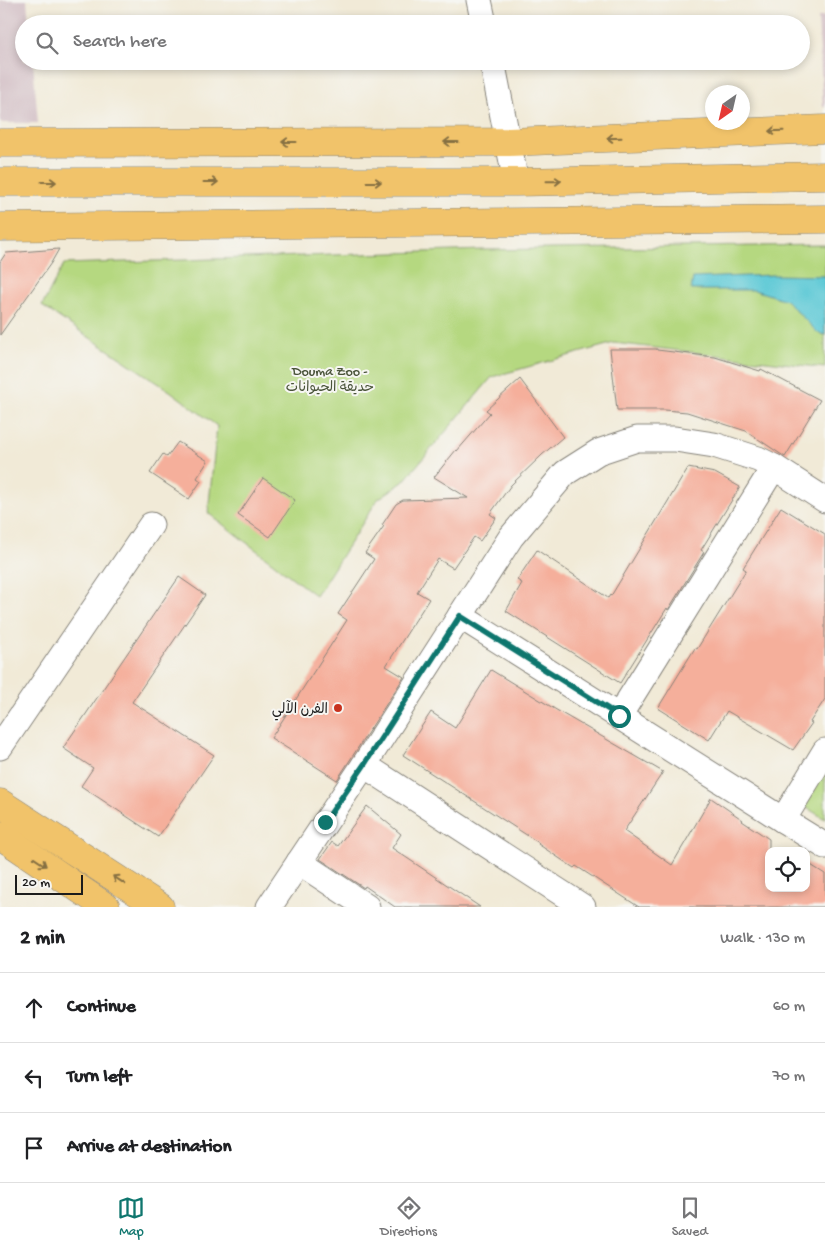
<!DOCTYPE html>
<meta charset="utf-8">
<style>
:root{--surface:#fff;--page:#f6f6f6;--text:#202124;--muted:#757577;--line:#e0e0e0;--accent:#0f766e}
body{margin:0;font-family:"Gochi Hand","Playpen Sans Arabic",sans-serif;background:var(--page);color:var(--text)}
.controls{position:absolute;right:15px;bottom:15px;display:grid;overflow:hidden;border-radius:10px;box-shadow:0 2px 8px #0003}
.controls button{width:45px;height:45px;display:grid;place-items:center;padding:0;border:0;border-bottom:1px solid var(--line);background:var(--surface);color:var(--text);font:25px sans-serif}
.compass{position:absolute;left:705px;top:85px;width:45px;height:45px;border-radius:50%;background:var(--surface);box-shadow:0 2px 8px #0003;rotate:214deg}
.scale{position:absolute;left:15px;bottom:12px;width:68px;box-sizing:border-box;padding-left:5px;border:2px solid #1c1c1c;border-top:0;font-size:14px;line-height:18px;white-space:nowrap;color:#1c1c1c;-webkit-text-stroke:4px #f6f6f2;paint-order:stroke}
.stop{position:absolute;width:15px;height:15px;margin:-11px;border:4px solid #0f766e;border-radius:50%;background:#fff}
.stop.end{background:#0f766e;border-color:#fff;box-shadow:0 1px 5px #0008}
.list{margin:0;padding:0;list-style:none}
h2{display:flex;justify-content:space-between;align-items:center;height:65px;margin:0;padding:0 20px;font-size:21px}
h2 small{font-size:16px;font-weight:400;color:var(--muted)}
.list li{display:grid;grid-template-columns:32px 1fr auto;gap:15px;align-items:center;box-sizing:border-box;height:70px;padding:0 20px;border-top:1px solid var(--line)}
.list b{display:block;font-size:19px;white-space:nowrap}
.list em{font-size:16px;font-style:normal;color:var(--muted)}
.icon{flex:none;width:28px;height:28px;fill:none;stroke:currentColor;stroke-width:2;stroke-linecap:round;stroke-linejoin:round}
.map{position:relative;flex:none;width:825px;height:907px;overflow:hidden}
.search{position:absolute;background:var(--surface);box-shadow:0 2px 8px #0003;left:15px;right:15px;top:15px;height:55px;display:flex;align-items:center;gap:12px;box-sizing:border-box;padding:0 18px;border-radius:28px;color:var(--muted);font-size:19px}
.sheet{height:275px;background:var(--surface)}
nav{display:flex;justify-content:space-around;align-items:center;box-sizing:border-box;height:70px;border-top:1px solid var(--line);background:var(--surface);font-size:14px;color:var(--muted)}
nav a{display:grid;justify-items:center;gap:2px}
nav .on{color:var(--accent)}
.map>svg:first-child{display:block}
.industrial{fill:#d2bec4}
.green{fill:#b5d880;stroke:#687a4e}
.water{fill:#5dc9d6;stroke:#3c7279}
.building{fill:#f5af9b}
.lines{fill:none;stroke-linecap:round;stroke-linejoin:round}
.minor-casing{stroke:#86837a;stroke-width:27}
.major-casing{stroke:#86837a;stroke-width:29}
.minor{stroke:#fff;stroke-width:25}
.major{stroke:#f1c36a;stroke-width:28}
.oneway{stroke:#867043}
.route{stroke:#0f766e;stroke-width:6}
.poi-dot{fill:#c8321e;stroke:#f6f6f2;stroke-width:2}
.labels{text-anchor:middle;stroke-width:4;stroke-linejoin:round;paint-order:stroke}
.park-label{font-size:14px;fill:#4a543a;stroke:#f6f6f2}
.poi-label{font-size:14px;fill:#1c1c1c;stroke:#f6f6f2;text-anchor:end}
</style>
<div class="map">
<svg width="825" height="907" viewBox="0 0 825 907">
<rect width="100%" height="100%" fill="#f6f6f2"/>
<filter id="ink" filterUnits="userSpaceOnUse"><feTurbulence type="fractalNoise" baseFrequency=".02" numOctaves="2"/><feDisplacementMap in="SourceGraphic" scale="10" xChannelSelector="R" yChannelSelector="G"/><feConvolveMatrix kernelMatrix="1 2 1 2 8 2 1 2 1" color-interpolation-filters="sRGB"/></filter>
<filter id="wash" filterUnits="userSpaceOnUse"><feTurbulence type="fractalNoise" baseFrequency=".0096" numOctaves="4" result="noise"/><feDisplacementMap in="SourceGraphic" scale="20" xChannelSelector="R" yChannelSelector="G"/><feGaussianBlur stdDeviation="1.12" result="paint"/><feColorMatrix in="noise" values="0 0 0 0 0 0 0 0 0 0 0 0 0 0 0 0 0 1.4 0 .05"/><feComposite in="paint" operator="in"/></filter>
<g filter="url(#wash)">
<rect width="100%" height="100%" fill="#f1ead7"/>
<!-- industrial -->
<g class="industrial">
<polygon points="0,0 27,0 29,24 24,24 24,61 33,61 38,123 0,123"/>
<polygon points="818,17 825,17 825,107 823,107"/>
</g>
<!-- green -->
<g class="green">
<polygon points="825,245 825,368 614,343 492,377 403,482 378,499 316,596 208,513 217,426 170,391 42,306 64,264 483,250"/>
<polygon points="825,767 825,819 802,805"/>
</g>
<!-- water -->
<polygon class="water" points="774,275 825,276 825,335 818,333 786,300 754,290 691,290 693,278"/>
<g id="blocks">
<!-- building -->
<g class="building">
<polygon points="59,249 51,263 0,335 0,262 6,253"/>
<polygon points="610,349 657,349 657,350 715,357 760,371 761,369 820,400 785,457 746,431 687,412 665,410 617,410"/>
<polygon points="520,379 563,437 542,455 511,485 490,514 496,518 480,541 474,537 453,568 438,559 417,592 429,599 386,666 404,677 337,780 271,738 347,620 338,614 374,559 365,553 384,526 382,525 396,504 403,500 468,498 434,477 456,450 457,451 490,413 486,410"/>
<polygon points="178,442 208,461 197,478 201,481 189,499 150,473 163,454 167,457"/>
<polygon points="688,468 715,473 740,487 701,550 704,552 668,610 667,608 620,683 506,611 522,583 517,580 537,550 608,598 610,595 611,596"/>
<polygon points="263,478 295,500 270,537 238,515"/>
<polygon points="781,507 825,534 825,699 810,722 812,723 793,750 727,711 709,740 658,708 695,648 697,649 746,570 743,568"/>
<polygon points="179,577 205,595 132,702 214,755 158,837 81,786 93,768 63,748"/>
<polygon points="491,670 563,714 663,772 624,831 672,865 711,798 743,820 742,821 769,839 769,888 806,888 806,862 825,874 825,907 639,907 576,866 574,868 538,844 539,843 403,755 431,712 455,728"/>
<polygon points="367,806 401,834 392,848 480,907 395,907 365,886 364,888 320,859 332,842 338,846"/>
</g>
</g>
</g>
<g filter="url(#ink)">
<use href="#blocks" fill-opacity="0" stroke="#86837a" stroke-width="1"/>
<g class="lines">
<defs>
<g id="minor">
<polyline points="479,0 484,24"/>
<polyline points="492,61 516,182"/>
<polyline points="460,616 783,820 825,846"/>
<polyline points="619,716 774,467"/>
<polyline points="0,747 151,525"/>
<polyline points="364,765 583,907"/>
<polyline points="783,820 825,751"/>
<polyline points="299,862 367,907"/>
<polyline points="269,907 364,765 511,537 565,473 598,452 637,439 675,439 714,445 758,459 774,467 825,500"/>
</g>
<g id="major">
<polyline points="0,143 509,142 825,129"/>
<polyline points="0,182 516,182 825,176"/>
<polyline points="0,227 825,219"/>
<polyline points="0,803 160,907"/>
<polyline points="0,835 106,907"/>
</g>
</defs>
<!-- minor casing -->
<use href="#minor" class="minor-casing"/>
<!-- major casing -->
<use href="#major" class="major-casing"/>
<!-- minor -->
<use href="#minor" class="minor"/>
<!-- major -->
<use href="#major" class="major"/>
</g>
<!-- one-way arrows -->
<defs><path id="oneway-shaft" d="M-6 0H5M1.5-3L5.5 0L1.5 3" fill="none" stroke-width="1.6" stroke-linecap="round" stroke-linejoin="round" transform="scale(1.25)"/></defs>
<g class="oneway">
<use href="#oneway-shaft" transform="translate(776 131) rotate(178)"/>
<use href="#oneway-shaft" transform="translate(614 138) rotate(178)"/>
<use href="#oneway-shaft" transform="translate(289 142) rotate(180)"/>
<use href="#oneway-shaft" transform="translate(451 142) rotate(180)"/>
<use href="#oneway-shaft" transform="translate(554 181) rotate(-1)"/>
<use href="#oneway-shaft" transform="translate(49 182)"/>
<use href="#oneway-shaft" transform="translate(211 182)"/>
<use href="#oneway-shaft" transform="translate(374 182)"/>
<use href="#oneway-shaft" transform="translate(40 862) rotate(34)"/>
<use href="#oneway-shaft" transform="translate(119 880) rotate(-147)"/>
</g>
</g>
<g class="lines" filter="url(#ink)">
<!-- route -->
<polyline class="route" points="325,822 364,765 460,616 619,716"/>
</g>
<!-- markers -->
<circle class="poi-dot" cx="338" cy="708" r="5"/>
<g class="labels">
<!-- park labels -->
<g class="park-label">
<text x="330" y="375">Douma Zoo -<tspan x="330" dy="16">حديقة الحيوانات</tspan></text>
</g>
<!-- poi labels -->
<g class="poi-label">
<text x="328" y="713">الفرن الآلي</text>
</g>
</g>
</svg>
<div class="controls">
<button><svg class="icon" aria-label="locate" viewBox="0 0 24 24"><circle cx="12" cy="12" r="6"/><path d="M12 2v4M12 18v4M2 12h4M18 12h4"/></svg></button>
</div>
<svg class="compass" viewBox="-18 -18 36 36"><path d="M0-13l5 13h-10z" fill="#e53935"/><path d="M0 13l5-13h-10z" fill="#757577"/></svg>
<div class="scale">20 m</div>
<div class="stop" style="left:619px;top:716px"></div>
<div class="stop end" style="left:325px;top:822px"></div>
<div class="search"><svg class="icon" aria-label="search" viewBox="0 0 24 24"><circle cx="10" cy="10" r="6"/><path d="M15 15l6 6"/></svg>Search here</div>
</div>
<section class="sheet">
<h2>2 min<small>Walk · 130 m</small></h2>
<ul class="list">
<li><svg class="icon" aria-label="ahead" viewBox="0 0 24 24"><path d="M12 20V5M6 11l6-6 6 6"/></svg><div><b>Continue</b></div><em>60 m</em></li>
<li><svg class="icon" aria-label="left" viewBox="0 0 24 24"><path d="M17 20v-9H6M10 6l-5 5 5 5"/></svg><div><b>Turn left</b></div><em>70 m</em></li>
<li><svg class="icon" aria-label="arrive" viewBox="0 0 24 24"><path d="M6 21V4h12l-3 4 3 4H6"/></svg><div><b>Arrive at destination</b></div></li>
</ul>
</section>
<nav>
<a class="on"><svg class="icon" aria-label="map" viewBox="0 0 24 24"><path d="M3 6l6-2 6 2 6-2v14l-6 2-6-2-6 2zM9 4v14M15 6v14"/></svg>Map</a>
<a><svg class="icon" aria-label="directions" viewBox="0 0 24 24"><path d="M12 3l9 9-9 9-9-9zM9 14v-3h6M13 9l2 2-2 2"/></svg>Directions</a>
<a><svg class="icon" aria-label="saved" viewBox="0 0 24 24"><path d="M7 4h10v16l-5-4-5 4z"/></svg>Saved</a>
</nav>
